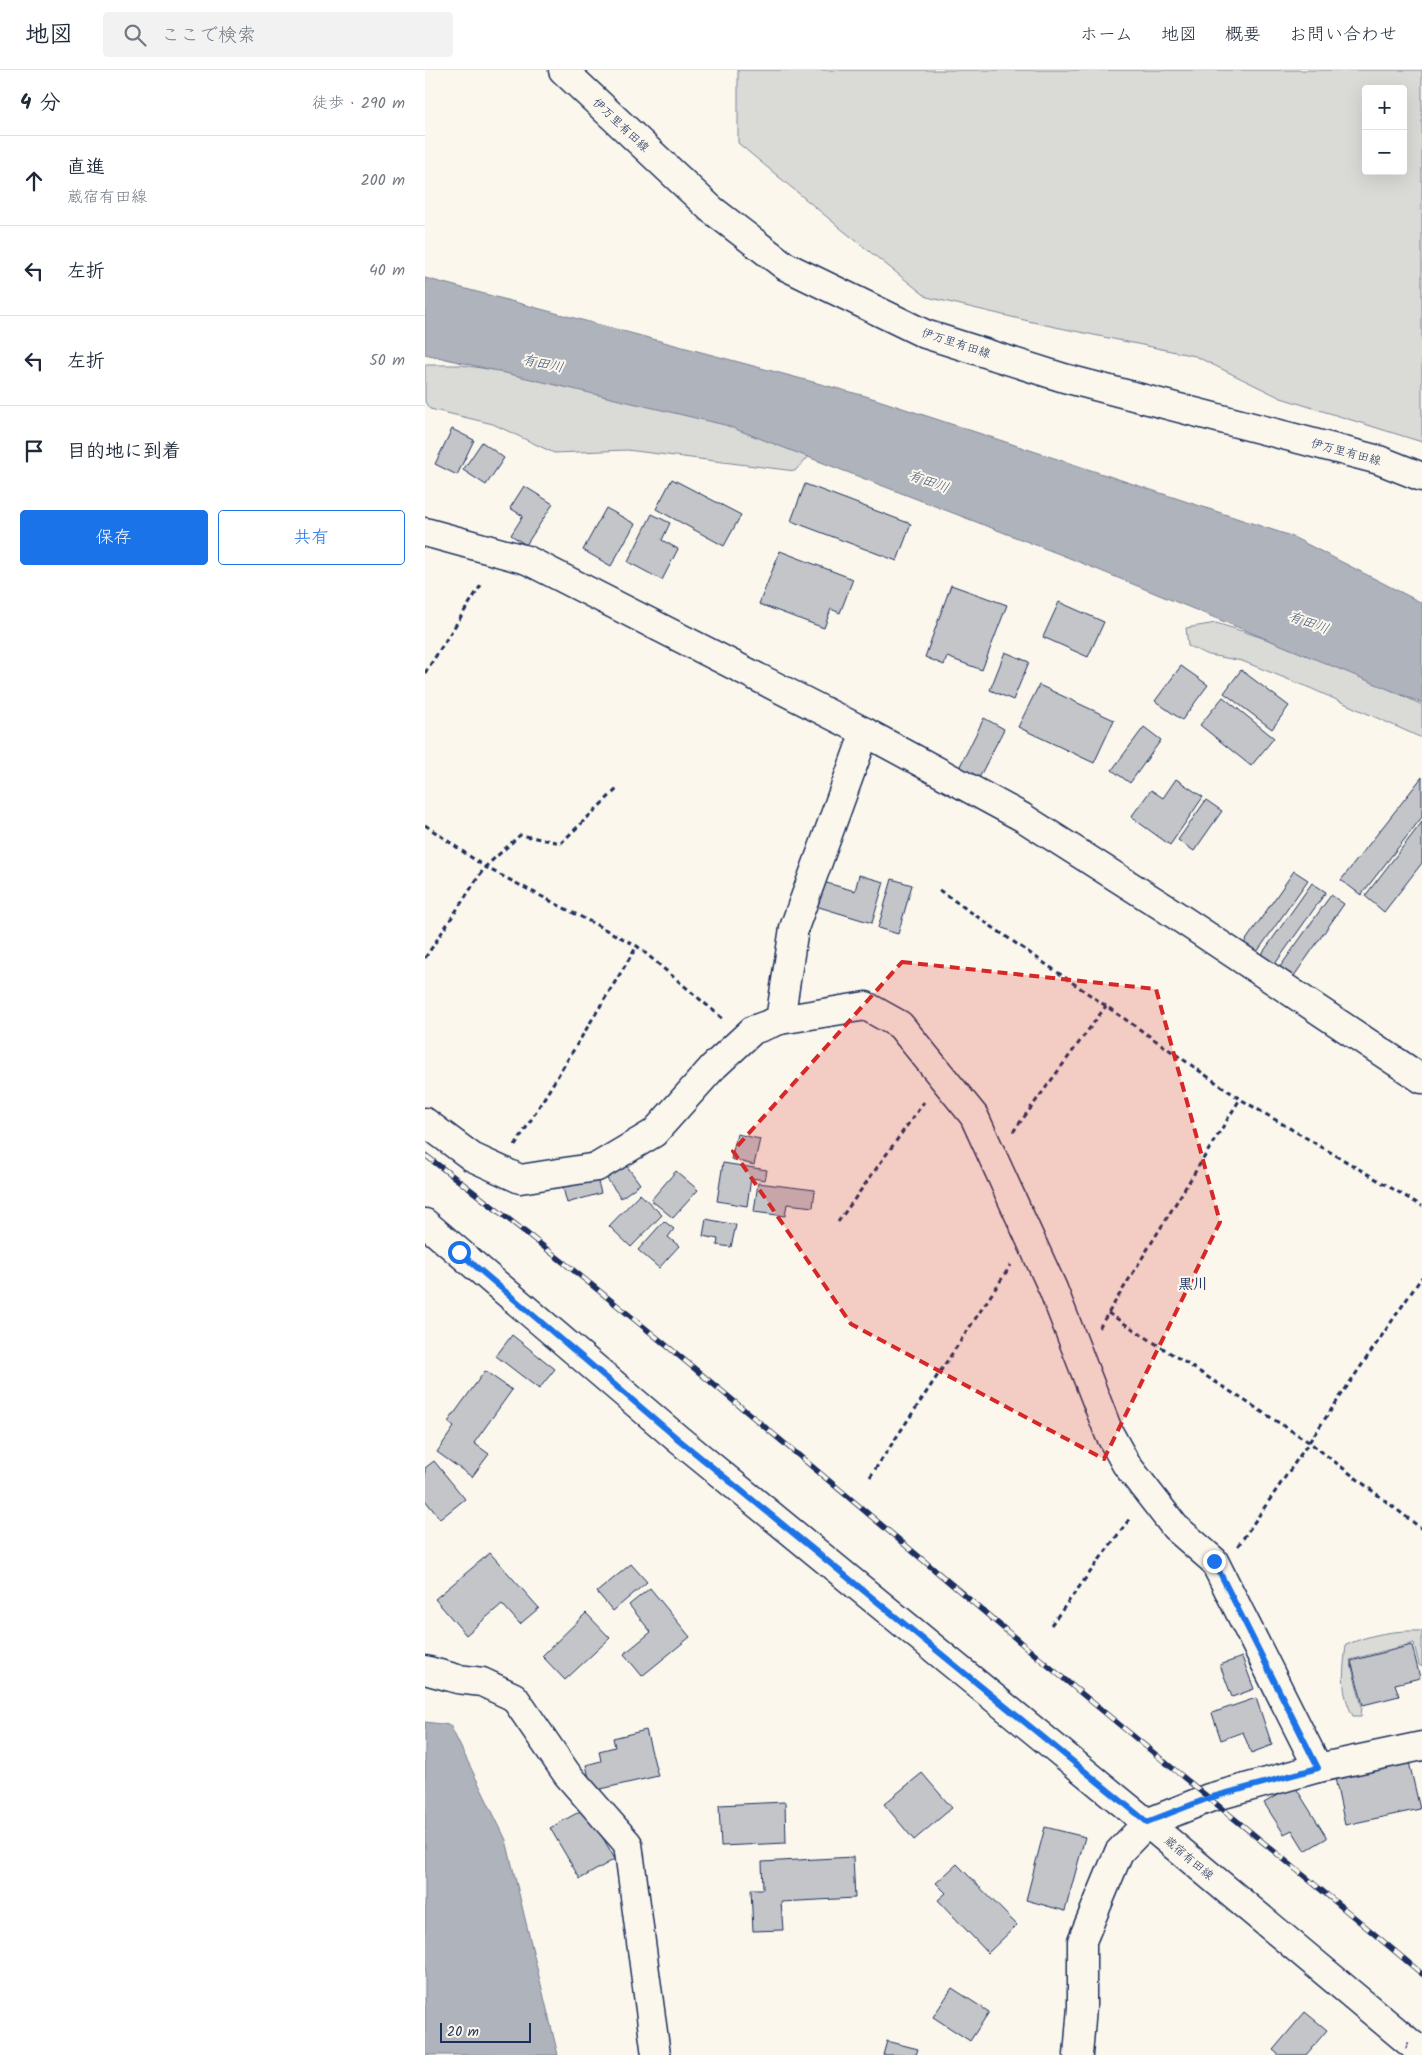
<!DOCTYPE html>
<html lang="ja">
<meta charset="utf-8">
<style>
:root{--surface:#fff;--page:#f2f2f3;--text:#1f2937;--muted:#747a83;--line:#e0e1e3;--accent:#1a73e8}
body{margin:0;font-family:Kalam,"Klee One",sans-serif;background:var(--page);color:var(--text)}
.controls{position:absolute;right:15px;top:15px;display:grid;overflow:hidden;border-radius:5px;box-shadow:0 5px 20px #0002}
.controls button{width:45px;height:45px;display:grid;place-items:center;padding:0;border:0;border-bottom:1px solid var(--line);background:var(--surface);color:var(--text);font:25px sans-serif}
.scale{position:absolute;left:15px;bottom:12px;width:91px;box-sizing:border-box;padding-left:5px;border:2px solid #1b2f5e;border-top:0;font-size:14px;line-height:18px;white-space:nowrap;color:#1b2f5e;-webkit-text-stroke:4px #fbf7ec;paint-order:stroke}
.stop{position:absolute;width:15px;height:15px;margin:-11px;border:4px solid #1a73e8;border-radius:50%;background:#fff}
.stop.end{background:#1a73e8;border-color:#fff;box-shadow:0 1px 5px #0008}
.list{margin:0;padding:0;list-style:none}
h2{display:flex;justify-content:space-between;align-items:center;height:65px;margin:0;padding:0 20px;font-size:21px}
h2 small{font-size:16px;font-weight:400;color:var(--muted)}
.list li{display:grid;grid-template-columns:32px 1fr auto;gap:15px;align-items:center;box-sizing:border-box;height:90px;padding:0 20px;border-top:1px solid var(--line)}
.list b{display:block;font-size:19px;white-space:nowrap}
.list p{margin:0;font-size:16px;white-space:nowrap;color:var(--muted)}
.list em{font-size:16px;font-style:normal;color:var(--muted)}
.actions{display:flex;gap:10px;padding:15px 20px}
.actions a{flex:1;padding:11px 0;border:1px solid var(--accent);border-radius:5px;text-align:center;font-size:18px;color:var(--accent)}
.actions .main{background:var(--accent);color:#fff}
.icon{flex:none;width:28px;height:28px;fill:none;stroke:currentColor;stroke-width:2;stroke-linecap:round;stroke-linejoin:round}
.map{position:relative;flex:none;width:997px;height:1985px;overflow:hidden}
header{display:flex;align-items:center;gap:30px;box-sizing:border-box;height:70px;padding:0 25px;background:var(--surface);border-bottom:1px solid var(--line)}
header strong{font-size:24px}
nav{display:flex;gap:28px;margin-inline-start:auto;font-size:18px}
.search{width:350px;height:45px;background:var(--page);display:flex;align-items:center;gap:12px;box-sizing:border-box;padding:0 18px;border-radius:5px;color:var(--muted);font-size:19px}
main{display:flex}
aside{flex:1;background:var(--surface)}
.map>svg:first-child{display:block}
.green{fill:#dadad7;stroke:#7a849a;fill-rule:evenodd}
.water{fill:#afb3bb;stroke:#747e96}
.building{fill:#c3c5c9;stroke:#1b2f5e}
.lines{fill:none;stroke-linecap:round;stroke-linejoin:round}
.minor-casing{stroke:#1b2f5e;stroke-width:31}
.secondary-casing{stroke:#1b2f5e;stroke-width:31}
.path{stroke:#1b2f5e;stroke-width:3;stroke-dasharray:5 4;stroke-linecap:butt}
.minor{stroke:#fbf7ec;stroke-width:28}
.secondary{stroke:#fbf7ec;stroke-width:28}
.rail-casing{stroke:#1b2f5e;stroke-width:5.5}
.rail{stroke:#fbf7ec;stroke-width:4;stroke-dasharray:11;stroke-linecap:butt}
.tertiary-bridge-casing{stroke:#1b2f5e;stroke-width:31;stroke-linecap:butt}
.tertiary-bridge{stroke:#fbf7ec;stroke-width:28}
.route{stroke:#1a73e8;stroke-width:6}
.marked{fill:#d62828;fill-opacity:0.2;stroke:#d62828;stroke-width:4;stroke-dasharray:10 6;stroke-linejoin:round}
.labels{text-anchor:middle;stroke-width:4;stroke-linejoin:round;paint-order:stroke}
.street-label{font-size:12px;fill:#1b2f5e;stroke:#fbf7ec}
.water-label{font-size:14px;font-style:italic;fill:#47577a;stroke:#fbf7ec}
.quarter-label{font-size:15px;font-weight:bold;fill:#1b2f5e;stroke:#fbf7ec}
</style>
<header>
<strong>地図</strong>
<div class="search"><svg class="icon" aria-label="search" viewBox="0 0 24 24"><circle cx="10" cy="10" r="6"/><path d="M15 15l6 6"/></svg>ここで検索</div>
<nav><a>ホーム</a><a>地図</a><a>概要</a><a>お問い合わせ</a></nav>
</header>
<main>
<aside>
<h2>4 分<small>徒歩 · 290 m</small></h2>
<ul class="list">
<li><svg class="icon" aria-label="ahead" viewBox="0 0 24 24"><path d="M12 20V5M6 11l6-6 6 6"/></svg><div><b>直進</b><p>蔵宿有田線</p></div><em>200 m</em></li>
<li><svg class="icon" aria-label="left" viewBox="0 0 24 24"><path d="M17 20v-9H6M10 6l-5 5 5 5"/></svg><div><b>左折</b></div><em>40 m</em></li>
<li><svg class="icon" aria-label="left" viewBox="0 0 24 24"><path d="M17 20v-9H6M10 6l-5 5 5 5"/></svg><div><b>左折</b></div><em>50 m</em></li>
<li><svg class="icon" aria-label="arrive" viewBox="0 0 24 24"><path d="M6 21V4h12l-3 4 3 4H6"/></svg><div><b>目的地に到着</b></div></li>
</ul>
<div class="actions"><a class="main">保存</a><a>共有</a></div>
</aside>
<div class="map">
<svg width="997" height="1985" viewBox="0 0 997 1985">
<rect width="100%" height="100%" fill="#fbf7ec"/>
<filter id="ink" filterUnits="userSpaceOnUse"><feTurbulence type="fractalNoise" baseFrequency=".02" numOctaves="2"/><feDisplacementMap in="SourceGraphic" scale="10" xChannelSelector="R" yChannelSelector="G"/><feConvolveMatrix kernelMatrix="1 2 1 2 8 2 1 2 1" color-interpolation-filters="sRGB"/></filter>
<g filter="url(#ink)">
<!-- green -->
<g class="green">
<path d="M313,0H997V372L856,328L770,286L616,254L502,227L420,162L313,73ZM941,19H978V101H941Z"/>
<polygon points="0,295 36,295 210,321 386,383 370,401 202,380 129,383 68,354 5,339 0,332"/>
<path d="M791,553C862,574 931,602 997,635V668L885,618L817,591L784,585L763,576L761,558Z"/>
<path d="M997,1561V1597L994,1595L989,1573L925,1590L937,1637L936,1646H928C915,1621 918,1602 921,1575C946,1564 970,1560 997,1561Z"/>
</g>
<!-- water -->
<g class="water">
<polygon points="0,208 444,327 866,466 997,533 997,633 642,487 300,355 0,284"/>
<polygon points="0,1652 25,1655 81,1770 133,1985 0,1985"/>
</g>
<!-- building -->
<g class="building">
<polygon points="27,359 49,370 32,405 10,394"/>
<polygon points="57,372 79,388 61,415 38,400"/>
<polygon points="247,409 316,445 299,476 231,439"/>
<polygon points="380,414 486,454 472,491 366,451"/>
<polygon points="99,416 128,434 101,475 86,465 98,446 85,438"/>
<polygon points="181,438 210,454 186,496 158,480"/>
<polygon points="227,444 245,453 237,470 253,479 237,510 203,492"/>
<polygon points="355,481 428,509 415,543 406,539 399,558 334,534"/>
<polygon points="526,515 582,535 557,600 522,587 519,595 500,587"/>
<polygon points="634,532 679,552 663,587 618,567"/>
<polygon points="580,582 604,592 588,630 565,620"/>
<polygon points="756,596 783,615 757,650 730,631"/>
<polygon points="816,600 864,636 847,659 799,623"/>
<polygon points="614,615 689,650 669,693 593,657"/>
<polygon points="798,627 849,668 826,696 775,655"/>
<polygon points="559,648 579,659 554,708 534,698"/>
<polygon points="719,657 736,670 705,713 687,700"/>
<polygon points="997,707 997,747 936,825 916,810"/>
<polygon points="751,709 778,727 745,775 706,747 726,720 738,728"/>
<polygon points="781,730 797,741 769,781 753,770"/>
<polygon points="997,752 997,793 959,842 940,826"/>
<polygon points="869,801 883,810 832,882 819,873"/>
<polygon points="434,805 459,812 447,853 384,834 391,810 430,821"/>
<polygon points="467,809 487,815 473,864 453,858"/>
<polygon points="887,813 901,822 850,894 836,885"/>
<polygon points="906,825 919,834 869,906 855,897"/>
<polygon points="312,1064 335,1069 329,1095 306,1089"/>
<polygon points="196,1088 215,1114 196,1128 177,1102"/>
<polygon points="298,1093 342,1100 340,1110 326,1108 322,1136 292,1131"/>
<polygon points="170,1101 176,1123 142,1133 136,1110"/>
<polygon points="251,1101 273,1120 248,1148 226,1130"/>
<polygon points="333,1113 390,1120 388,1137 362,1134 360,1146 329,1142"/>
<polygon points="215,1124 237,1145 206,1177 184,1156"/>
<polygon points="281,1149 311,1155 306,1177 292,1175 293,1169 278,1166"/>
<polygon points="239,1151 249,1159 243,1167 254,1176 234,1198 213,1180"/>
<polygon points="87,1265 130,1299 114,1319 71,1286"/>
<polygon points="60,1301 87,1320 49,1373 64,1384 47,1407 12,1382 29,1357 23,1352"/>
<polygon points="9,1391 40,1429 15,1449 0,1430 0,1398"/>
<polygon points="65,1483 114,1538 95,1554 77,1534 41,1565 10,1529"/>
<polygon points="206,1494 222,1512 188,1541 172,1522"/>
<polygon points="225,1518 265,1567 217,1606 199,1584 226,1562 204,1535"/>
<polygon points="161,1543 185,1568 140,1610 117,1586"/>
<polygon points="987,1575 995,1608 970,1614 974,1626 938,1635 926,1591"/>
<polygon points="817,1587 829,1619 807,1627 795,1595"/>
<polygon points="831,1628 847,1675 826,1683 818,1662 796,1670 787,1643"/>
<polygon points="221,1660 233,1706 167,1721 161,1695 176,1691 174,1681 190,1677 188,1668"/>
<polygon points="984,1692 995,1739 920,1755 910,1708"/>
<polygon points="497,1703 527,1738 489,1770 459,1734"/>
<polygon points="869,1715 902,1768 880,1781 867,1760 859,1764 839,1733"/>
<polygon points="360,1732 361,1773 296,1776 294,1735"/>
<polygon points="161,1738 190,1789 155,1809 125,1758"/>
<polygon points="620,1757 660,1767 640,1841 601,1830"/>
<polygon points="428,1787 430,1828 356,1832 358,1860 328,1861 326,1819 338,1819 337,1792"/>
<polygon points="532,1794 592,1855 563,1883 513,1830 521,1823 511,1813"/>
<polygon points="527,1918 564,1942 545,1971 508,1947"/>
<polygon points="880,1942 902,1960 881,1985 854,1985 848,1980"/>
<polygon points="462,1971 493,1979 491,1985 458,1985"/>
</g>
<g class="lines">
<defs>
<g id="minor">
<polyline points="0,462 102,490 440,662 597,747 740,838 997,1009"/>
<polyline points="355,950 441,936 475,955 549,1046 628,1219 684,1363 701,1394 750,1457 789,1491 893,1698"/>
<polyline points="0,1052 47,1087 95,1109 172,1097 229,1063 288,997 328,960 355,950 369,858 440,662"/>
<polyline points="0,1600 33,1609 57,1612 89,1627 142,1704 203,1774 231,1985"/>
<polyline points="653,1985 657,1937 657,1871 694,1782 722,1753 784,1728 893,1698 997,1676"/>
</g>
<g id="secondary">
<polyline points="138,0 286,139 360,196 500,264 639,308 954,390 997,407"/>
<polyline points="0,1153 253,1369 722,1753 997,1983"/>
</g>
</defs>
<!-- minor casing -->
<use href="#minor" class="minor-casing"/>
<!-- secondary casing -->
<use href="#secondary" class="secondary-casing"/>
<!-- path -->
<g class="path">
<polyline points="0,603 58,512"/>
<polyline points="0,755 60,797 212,876 297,948"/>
<polyline points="514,820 815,1029 997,1136"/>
<polyline points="0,888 60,797 95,765 136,773 193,718"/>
<polyline points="588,1062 681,936"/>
<polyline points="90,1076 212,876"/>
<polyline points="413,1152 499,1032"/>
<polyline points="683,1243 884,1372 997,1459"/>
<polyline points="674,1258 815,1029"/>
<polyline points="445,1407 586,1195"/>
<polyline points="813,1476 997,1207"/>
<polyline points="626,1555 706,1447"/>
</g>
<!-- minor -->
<use href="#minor" class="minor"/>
<!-- secondary -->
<use href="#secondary" class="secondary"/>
<defs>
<path id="rail" d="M0,1085C207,1241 404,1411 602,1578C733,1688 867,1794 997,1904"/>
</defs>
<!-- rail casing -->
<use href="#rail" class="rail-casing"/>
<!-- rail -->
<use href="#rail" class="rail"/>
<defs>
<polyline id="tertiary-bridge" points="994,1985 997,1978"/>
</defs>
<!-- tertiary-bridge casing -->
<use href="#tertiary-bridge" class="tertiary-bridge-casing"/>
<!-- tertiary-bridge -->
<use href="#tertiary-bridge" class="tertiary-bridge"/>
</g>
</g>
<g class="lines" filter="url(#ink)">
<!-- route -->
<polyline class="route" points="34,1182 253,1369 722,1752 784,1728 893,1698 789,1491"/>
</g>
<!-- marked area -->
<path class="marked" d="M477,892L731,919L795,1152L679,1389L426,1254L308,1081Z"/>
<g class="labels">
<!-- street labels -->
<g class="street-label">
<text transform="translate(196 55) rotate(43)" y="4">伊万里有田線</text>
<text transform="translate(531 273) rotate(18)" y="4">伊万里有田線</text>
<text transform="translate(921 382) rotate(15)" y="4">伊万里有田線</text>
<text transform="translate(764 1788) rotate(40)" y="4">蔵宿有田線</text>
</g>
<!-- water labels -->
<g class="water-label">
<text transform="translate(118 293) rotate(12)" y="5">有田川</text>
<text transform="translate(504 411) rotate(20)" y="5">有田川</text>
<text transform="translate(884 552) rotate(20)" y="5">有田川</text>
</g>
<!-- quarter labels -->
<g class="quarter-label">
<text x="768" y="1219">黒川</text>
</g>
</g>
</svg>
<div class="controls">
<button>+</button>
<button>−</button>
</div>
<div class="scale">20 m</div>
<div class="stop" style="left:34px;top:1182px"></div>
<div class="stop end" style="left:789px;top:1491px"></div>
</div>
</main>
